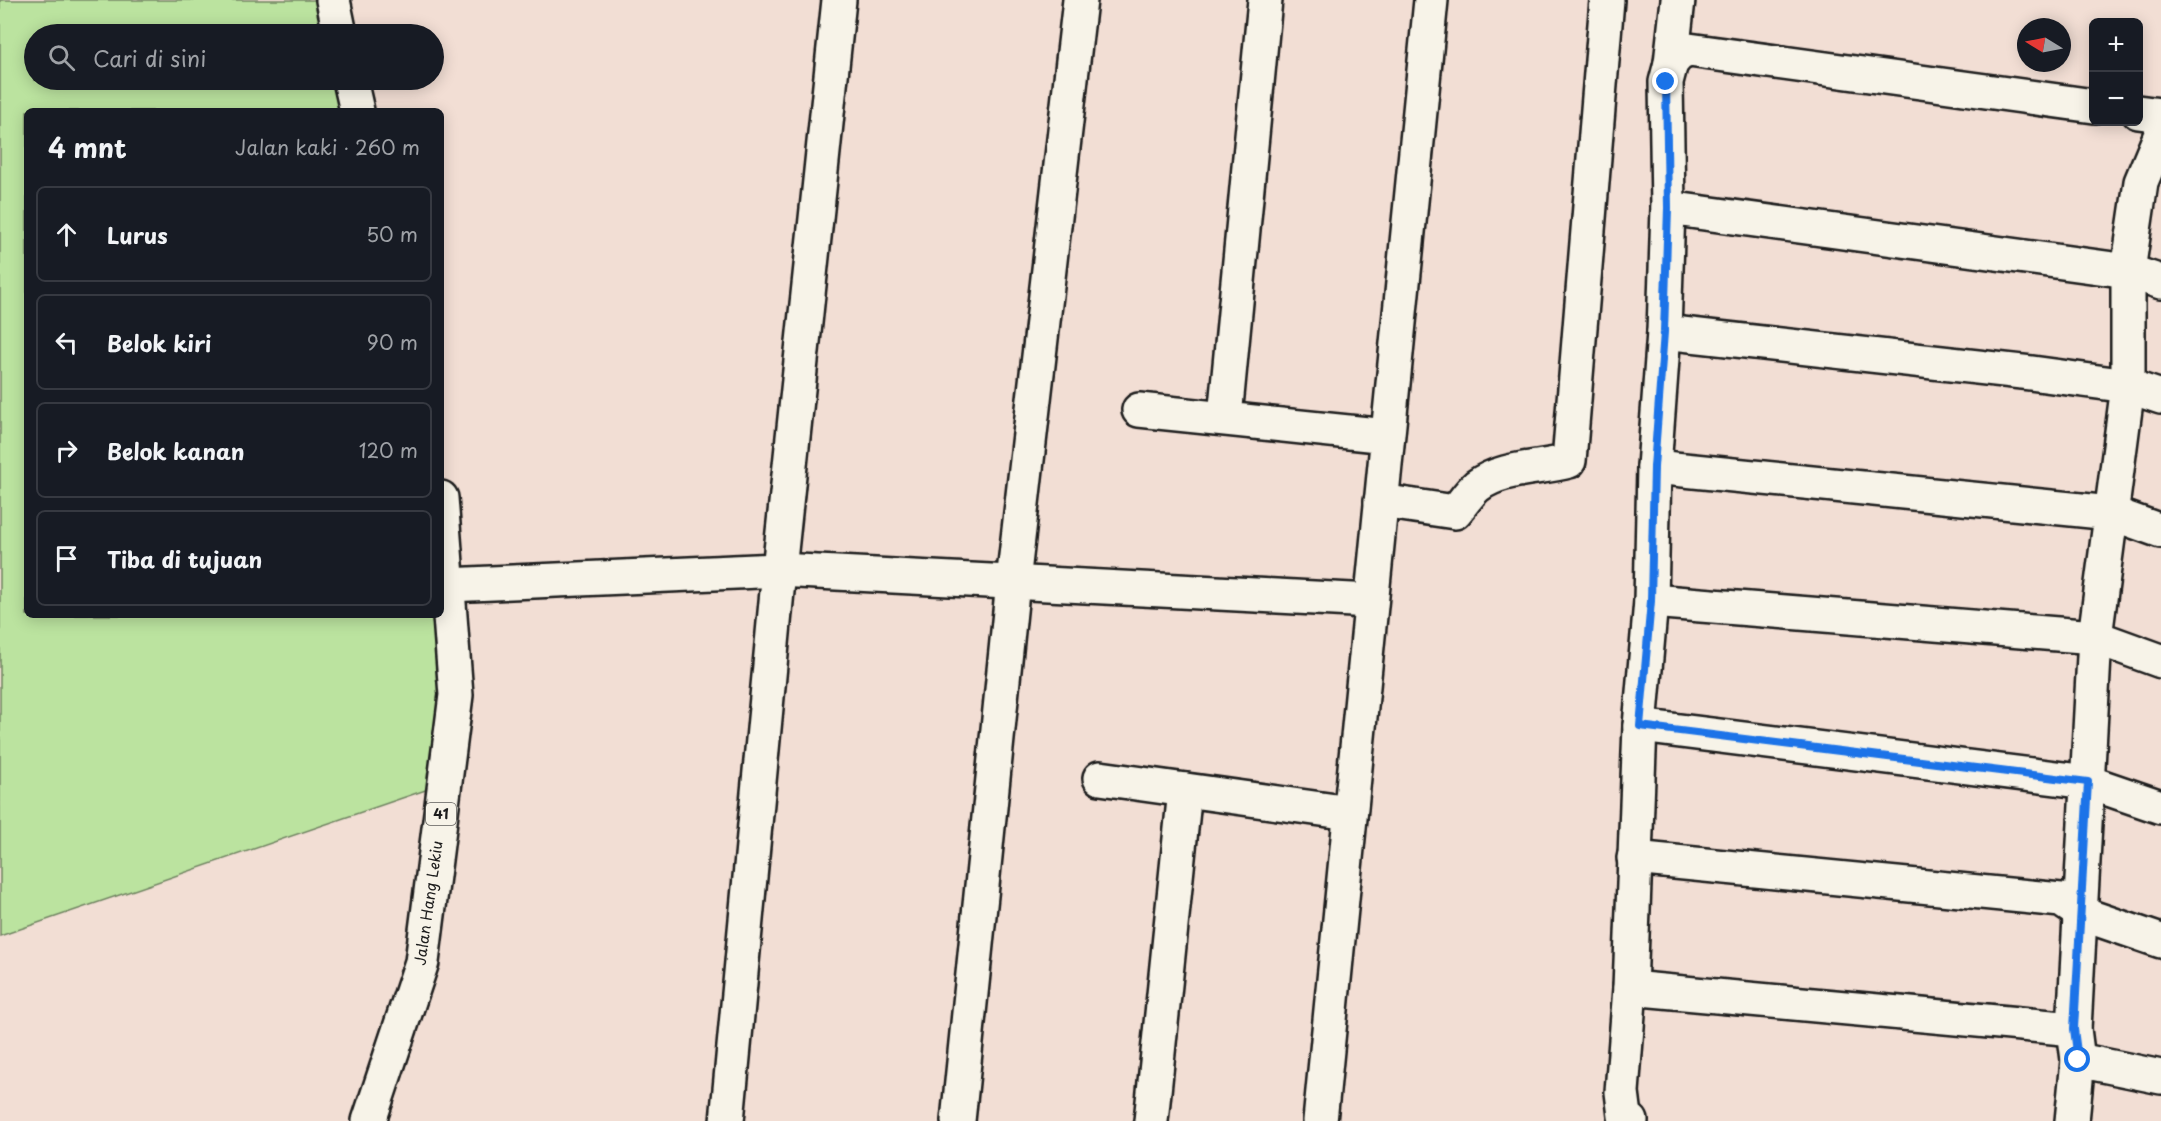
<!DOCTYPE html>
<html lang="id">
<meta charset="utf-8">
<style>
:root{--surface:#171b24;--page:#20242c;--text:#f1f3f6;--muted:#9ea1a6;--line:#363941}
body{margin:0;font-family:"Playpen Sans",sans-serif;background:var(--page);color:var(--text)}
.controls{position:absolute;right:18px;top:18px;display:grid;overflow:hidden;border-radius:9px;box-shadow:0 3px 15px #0003}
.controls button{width:54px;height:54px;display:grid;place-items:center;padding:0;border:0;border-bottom:2px solid var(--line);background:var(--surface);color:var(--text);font:30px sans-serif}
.compass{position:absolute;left:2017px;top:18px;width:54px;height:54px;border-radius:50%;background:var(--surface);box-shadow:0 3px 15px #0003;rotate:280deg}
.stop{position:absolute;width:18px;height:18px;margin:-14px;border:4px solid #1a73e8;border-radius:50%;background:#fff}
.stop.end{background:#1a73e8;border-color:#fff;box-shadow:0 2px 6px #0008}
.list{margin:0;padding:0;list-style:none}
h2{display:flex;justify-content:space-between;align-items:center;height:78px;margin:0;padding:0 24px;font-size:26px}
h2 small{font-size:20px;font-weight:400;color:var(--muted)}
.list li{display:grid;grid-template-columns:39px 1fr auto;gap:18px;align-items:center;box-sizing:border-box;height:96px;margin:0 12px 12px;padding:0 12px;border:2px solid var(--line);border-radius:9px}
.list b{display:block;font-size:22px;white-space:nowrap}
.list em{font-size:20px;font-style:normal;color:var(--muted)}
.icon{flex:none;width:33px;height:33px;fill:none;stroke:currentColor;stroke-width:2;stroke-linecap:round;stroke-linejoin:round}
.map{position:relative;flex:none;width:2161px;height:1121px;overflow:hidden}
.search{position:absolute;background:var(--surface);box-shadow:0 3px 15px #0003;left:24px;top:24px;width:420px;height:66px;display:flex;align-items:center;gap:15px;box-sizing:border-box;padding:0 21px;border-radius:33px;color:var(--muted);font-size:22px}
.panel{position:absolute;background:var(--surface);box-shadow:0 3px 15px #0003;left:24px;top:108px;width:420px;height:510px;border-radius:9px}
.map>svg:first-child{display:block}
.green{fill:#bbe39f;stroke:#6c805e;stroke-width:1.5}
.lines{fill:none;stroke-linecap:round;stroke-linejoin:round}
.minor-casing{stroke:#1c1c1c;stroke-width:38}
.highway-casing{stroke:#1c1c1c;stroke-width:38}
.minor{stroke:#f7f3e8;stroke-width:33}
.highway{stroke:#f7f3e8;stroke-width:33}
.route{stroke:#1a73e8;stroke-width:8}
.labels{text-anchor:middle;stroke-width:5;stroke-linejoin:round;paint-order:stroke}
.shield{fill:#f7f3e8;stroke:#5e5c59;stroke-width:1.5}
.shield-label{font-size:14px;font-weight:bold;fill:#1c1c1c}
.street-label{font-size:15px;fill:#1c1c1c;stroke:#f7f3e8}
</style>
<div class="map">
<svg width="2161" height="1121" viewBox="0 0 2161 1121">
<rect width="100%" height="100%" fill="#f2ded4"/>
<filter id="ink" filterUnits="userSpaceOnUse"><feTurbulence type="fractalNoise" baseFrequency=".0167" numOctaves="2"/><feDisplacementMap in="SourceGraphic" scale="12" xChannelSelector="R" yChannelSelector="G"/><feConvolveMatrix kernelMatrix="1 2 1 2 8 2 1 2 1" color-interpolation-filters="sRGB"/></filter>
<g filter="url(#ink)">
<!-- green -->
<polygon class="green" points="0,0 316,0 324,34 34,34 34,80 336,80 344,111 27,111 27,615 437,615 449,782 0,936"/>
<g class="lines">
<defs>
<g id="minor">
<polyline points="1671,63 1679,54 1689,50 2094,106"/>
<polyline points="2138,112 2161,115"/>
<polyline points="1668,208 2128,271 2161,282"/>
<polyline points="1664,332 2031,373 2128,386 2161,397"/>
<polyline points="1139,410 1387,436"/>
<polyline points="1225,417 1265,0"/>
<polyline points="1654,467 2111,513 2161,531"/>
<path d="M1381,501L1455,512C1462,504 1469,493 1477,486C1502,467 1539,469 1569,461L1607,0"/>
<polyline points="448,585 779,570 1371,601"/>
<polyline points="1651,601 2095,637 2161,661"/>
<polyline points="1640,726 2088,782 2161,807"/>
<polyline points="1100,778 1350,813"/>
<polyline points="1634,858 2061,900 2082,914 2161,941"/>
<polyline points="1630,988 2074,1029"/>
<polyline points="2078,1060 2161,1077"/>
<polyline points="727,1121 779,570 839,0"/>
<polyline points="958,1121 1013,582 1080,0"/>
<polyline points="1151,1121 1185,790"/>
<polyline points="1320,1121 1431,0"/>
<polyline points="1631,1121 1625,1116 1622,1092 1630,988 1640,726 1651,601 1654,467 1664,332 1668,208 1666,82 1671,63 1678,0"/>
<polyline points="2072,1121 2078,1060 2074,1029 2095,637 2128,386 2128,271 2141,182 2161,134"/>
</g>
<g id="highway">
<polyline points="333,0 340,34"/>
<polyline points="350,80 357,111"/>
<polyline points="369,1121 422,962 456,695 441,498"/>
</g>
</defs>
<!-- minor casing -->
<use href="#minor" class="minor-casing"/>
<!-- highway casing -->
<use href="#highway" class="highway-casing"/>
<!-- minor -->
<use href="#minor" class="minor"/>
<!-- highway -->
<use href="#highway" class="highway"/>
</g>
</g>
<g class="lines" filter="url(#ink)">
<!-- route -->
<polyline class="route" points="1666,82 1668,208 1664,332 1654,467 1651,601 1640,726 2088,782 2074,1029 2078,1060"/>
</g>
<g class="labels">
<!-- shield labels -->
<rect class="shield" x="426" y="803" width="30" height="22" rx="4.5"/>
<g class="shield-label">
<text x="441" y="819">41</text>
</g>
<!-- street labels -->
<g class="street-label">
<text transform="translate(429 903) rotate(-82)" y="5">Jalan Hang Lekiu</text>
</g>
</g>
</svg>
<div class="controls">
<button>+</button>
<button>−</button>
</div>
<svg class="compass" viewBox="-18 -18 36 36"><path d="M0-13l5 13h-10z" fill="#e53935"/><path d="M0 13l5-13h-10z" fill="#9ea1a6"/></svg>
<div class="stop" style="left:2078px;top:1060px"></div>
<div class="stop end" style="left:1666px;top:82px"></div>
<div class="search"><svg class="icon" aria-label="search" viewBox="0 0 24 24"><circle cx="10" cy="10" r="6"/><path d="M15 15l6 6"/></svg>Cari di sini</div>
<section class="panel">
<h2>4 mnt<small>Jalan kaki · 260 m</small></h2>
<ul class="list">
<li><svg class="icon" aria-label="ahead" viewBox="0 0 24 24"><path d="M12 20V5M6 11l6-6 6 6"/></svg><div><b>Lurus</b></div><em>50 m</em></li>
<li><svg class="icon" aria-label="left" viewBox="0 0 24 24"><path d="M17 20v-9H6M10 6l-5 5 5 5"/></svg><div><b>Belok kiri</b></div><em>90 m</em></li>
<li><svg class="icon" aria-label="right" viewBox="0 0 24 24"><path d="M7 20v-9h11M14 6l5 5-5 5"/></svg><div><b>Belok kanan</b></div><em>120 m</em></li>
<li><svg class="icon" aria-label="arrive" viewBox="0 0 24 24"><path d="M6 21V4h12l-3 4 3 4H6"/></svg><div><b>Tiba di tujuan</b></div></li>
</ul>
</section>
</div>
